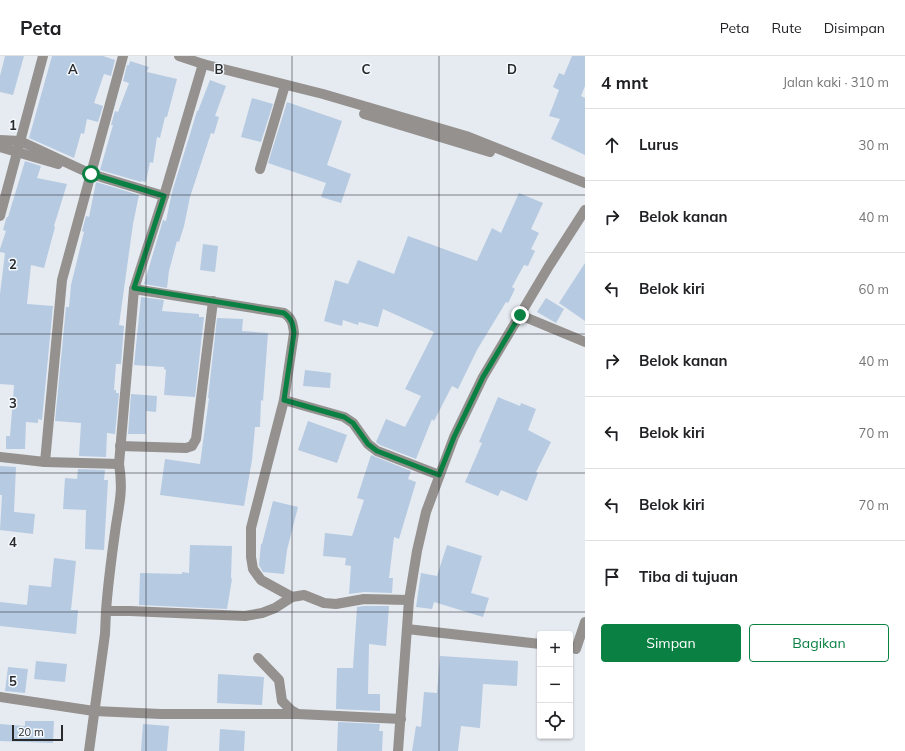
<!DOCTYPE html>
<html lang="id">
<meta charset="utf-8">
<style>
:root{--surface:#fff;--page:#f6f6f6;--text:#202124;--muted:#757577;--line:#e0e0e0;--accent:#0b8043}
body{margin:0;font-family:Mulish,sans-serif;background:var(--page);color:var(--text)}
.controls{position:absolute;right:12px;bottom:12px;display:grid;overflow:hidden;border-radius:4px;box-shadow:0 1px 3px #0004}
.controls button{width:36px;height:36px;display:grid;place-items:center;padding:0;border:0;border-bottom:1px solid var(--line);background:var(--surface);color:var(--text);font:20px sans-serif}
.scale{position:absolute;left:12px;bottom:10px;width:51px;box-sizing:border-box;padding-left:4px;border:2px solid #27292b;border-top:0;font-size:11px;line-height:14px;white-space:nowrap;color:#27292b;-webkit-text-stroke:3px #f3f8fe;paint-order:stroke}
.stop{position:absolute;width:12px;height:12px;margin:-9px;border:3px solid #0b8043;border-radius:50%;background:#fff}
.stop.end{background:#0b8043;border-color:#fff;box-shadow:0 1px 4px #0008}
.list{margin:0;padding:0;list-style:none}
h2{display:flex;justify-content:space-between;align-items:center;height:52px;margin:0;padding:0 16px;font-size:17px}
h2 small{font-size:13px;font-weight:400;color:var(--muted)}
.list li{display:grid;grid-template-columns:26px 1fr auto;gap:12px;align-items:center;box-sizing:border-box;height:72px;padding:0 16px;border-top:1px solid var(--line)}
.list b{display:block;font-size:15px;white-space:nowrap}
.list em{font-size:13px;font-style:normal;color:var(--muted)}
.actions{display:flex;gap:8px;padding:12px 16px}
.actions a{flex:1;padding:9px 0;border:1px solid var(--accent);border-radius:4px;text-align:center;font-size:14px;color:var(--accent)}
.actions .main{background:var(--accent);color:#fff}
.icon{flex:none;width:22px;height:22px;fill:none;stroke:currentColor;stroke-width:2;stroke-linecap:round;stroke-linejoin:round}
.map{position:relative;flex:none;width:585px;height:695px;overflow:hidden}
header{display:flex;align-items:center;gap:24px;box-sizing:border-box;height:56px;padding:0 20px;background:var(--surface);border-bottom:1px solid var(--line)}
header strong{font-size:19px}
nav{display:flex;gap:22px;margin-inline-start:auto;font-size:14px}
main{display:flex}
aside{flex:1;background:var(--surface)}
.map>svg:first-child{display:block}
.building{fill:#b6cae2}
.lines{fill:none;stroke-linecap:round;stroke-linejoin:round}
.minor{stroke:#94918f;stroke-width:10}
.route{stroke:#0b8043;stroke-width:5}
.grid{fill:none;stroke:#27292b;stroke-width:1;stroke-opacity:0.55}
.grid-label{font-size:13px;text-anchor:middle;font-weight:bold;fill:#27292b;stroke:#f3f8fe;stroke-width:3;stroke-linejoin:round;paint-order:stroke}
</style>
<header>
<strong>Peta</strong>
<nav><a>Peta</a><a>Rute</a><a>Disimpan</a></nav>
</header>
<main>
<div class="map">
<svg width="585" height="695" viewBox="0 0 585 695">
<rect width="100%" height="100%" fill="#e6ebf1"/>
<!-- building -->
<g class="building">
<polygon points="5,0 24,0 13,39 0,36 0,20"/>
<polygon points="52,0 103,0 115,4 111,20 104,18 94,47 103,50 98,66 87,63 84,78 81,77 74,102 29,82"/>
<polygon points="572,0 585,0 585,30 581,40 585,42 585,99 551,83 560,63 549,60 559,34 553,31 559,17 564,19"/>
<polygon points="130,5 149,11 147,16 177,23 167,61 165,61 160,82 157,81 153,107 150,106 146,126 141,125 141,126 100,114 113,69 111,69 115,55 118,56 129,27 123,25 127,9 129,9"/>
<polygon points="210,24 226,30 215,60 219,61 214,78 211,77 190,141 184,170 179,186 177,185 169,215 167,232 144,228 163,164 166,165 172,136 190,78 197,55 198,55"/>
<polygon points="252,42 273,48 261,86 241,81"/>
<polygon points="287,46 342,65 327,109 351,118 341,147 321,141 326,127 268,107"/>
<polygon points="25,105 41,110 37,122 67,128 54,170 55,171 44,212 31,209 27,248 53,250 42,364 38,363 38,367 26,366 25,393 6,393 6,380 10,380 14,329 0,328 0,238 5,197 0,196 0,193 6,175 3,174 6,163 7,161 8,161"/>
<polygon points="96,126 139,139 133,168 119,269 124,270 121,308 116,308 114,334 116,334 116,337 119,337 115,378 107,377 106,401 79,400 81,367 55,365 66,251 69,251 71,229 84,176 82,175 86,160 89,161"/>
<polygon points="519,137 543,147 531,173 539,177 531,193 535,195 528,210 524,209 512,231 515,233 508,247 506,246 477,294 458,333 452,330 434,365 432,363 416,403 380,389 376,386 386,363 405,371 421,340 405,333 434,276 383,253 378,271 359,266 358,269 343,264 342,270 324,265 335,224 348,228 358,204 394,218 408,180 477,205 492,172 501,177"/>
<polygon points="203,188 218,190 215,216 200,214"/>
<polygon points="585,207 585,265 559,247"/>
<polygon points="141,241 164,244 162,255 199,258 199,261 204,261 195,341 164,339 166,314 164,313 164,311 134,309"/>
<polygon points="546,242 564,253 556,267 537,256"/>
<polygon points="217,262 243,263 242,275 268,277 263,345 261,344 260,371 255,371 252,404 244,450 160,439 165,403 200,408 209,342 208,342"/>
<polygon points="305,314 331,317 330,332 303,330"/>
<polygon points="131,338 157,340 156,356 146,355 146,378 128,378"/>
<polygon points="498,341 520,350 521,347 536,353 528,374 551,386 536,416 538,417 527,445 501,434 498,440 465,426 482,387 479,386"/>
<polygon points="308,365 347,379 337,407 298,394"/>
<polygon points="371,399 411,415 408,423 416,426 399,483 394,481 389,522 393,522 392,537 364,536 349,538 351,510 345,509 346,502 323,500 325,477 352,480 364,444 357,442"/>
<polygon points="0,410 16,411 14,456 35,458 33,478 0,474 2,439 0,439"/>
<polygon points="78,413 105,414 104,424 108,424 104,494 85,493 86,454 63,453 65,422 77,423"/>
<polygon points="273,445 298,451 287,494 284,518 263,516 259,509 261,488 262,488"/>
<polygon points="190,489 232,490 231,522 232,523 227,553 139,549 140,517 182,518 182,516 189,517"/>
<polygon points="447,489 482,500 471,537 489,542 483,561 434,546 432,553 416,551 421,517 437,520"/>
<polygon points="54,502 76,505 71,554 78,554 76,578 0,570 0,546 27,549 29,529 51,531"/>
<polygon points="364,550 389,550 386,590 369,588 368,638 380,638 380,655 336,653 337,612 353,612 357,551"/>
<polygon points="440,600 518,605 517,630 483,628 480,672 461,670 458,695 412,695 416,670 421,671 424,636 437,637"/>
<polygon points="36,605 67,608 65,626 34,623"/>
<polygon points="8,611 28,613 25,637 5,635"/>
<polygon points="218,618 264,621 262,649 217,647"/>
<polygon points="25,665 54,665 53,687 0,685 0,668 25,670"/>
<polygon points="338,666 380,668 379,675 383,675 382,695 337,695"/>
<polygon points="143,668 169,670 167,695 141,695"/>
<polygon points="220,673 245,675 244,695 219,695"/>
</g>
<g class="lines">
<!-- minor -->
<g class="minor">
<polyline points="179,0 203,8 323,38 466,80 585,127"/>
<polyline points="364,58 490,96"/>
<polyline points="0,84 20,85 91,118 164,140"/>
<polyline points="0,91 58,108"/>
<polyline points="260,113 285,29"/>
<polyline points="0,160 43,0"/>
<polyline points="134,233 164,140 203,8"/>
<polyline points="520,259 585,286"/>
<polyline points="284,344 344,361 353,367 368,388 377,395 439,419"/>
<polyline points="120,390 186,392 192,390 196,383 213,245"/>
<polyline points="0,401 45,406"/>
<polyline points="119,408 45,406 62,224 123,0"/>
<path d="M106,555C108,526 112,498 116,469C120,445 123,432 119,408L134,233L284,257C292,262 293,268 294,277L284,344L251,472V501L253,513L261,524L292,541"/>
<polyline points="407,573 540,588"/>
<polyline points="576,593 585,566"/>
<polyline points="258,602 279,624 282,645 291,654 298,658 401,663"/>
<polyline points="0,641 94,655 161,658 298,658"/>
<polyline points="89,695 105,578 106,555 130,555 245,560 262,557 275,552 292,541 304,539 324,547 336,548 364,543 409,544"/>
<polyline points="398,695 409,544 417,495 426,456 454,381 483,321 549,210 585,154"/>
</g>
</g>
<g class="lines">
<!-- route -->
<path class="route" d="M91,118L164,140L134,232L284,257C292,263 293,268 294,277L284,344L344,361L353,367L368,388L377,395L439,419L454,381L483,321L520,259"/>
</g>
<!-- grid -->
<path class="grid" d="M146,0V695M292,0V695M439,0V695M0,139H585M0,278H585M0,417H585M0,556H585"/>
<g class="grid-label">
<text x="73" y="18">A</text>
<text x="219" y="18">B</text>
<text x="366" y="18">C</text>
<text x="512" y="18">D</text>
<text x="13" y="74">1</text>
<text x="13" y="213">2</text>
<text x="13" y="352">3</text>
<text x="13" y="491">4</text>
<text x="13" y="630">5</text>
</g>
</svg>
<div class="controls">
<button>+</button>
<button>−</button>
<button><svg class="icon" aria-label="locate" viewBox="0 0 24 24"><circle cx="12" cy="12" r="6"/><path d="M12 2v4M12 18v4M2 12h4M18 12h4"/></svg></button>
</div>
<div class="scale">20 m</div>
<div class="stop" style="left:91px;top:118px"></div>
<div class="stop end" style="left:520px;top:259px"></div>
</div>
<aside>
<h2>4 mnt<small>Jalan kaki · 310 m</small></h2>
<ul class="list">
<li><svg class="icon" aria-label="ahead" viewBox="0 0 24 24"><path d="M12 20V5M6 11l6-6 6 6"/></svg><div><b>Lurus</b></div><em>30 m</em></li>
<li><svg class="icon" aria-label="right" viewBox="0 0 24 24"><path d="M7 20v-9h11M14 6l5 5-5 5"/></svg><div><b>Belok kanan</b></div><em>40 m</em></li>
<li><svg class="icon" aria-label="left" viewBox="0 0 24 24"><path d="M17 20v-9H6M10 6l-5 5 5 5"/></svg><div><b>Belok kiri</b></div><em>60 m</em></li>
<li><svg class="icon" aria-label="right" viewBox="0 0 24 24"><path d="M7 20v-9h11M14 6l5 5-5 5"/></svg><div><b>Belok kanan</b></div><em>40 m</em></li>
<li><svg class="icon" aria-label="left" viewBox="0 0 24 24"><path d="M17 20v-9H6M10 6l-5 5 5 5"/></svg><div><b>Belok kiri</b></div><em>70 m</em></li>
<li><svg class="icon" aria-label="left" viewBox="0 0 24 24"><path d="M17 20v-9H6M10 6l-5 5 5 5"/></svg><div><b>Belok kiri</b></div><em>70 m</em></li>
<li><svg class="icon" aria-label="arrive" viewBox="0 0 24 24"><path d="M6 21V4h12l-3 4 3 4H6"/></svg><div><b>Tiba di tujuan</b></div></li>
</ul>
<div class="actions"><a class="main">Simpan</a><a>Bagikan</a></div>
</aside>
</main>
